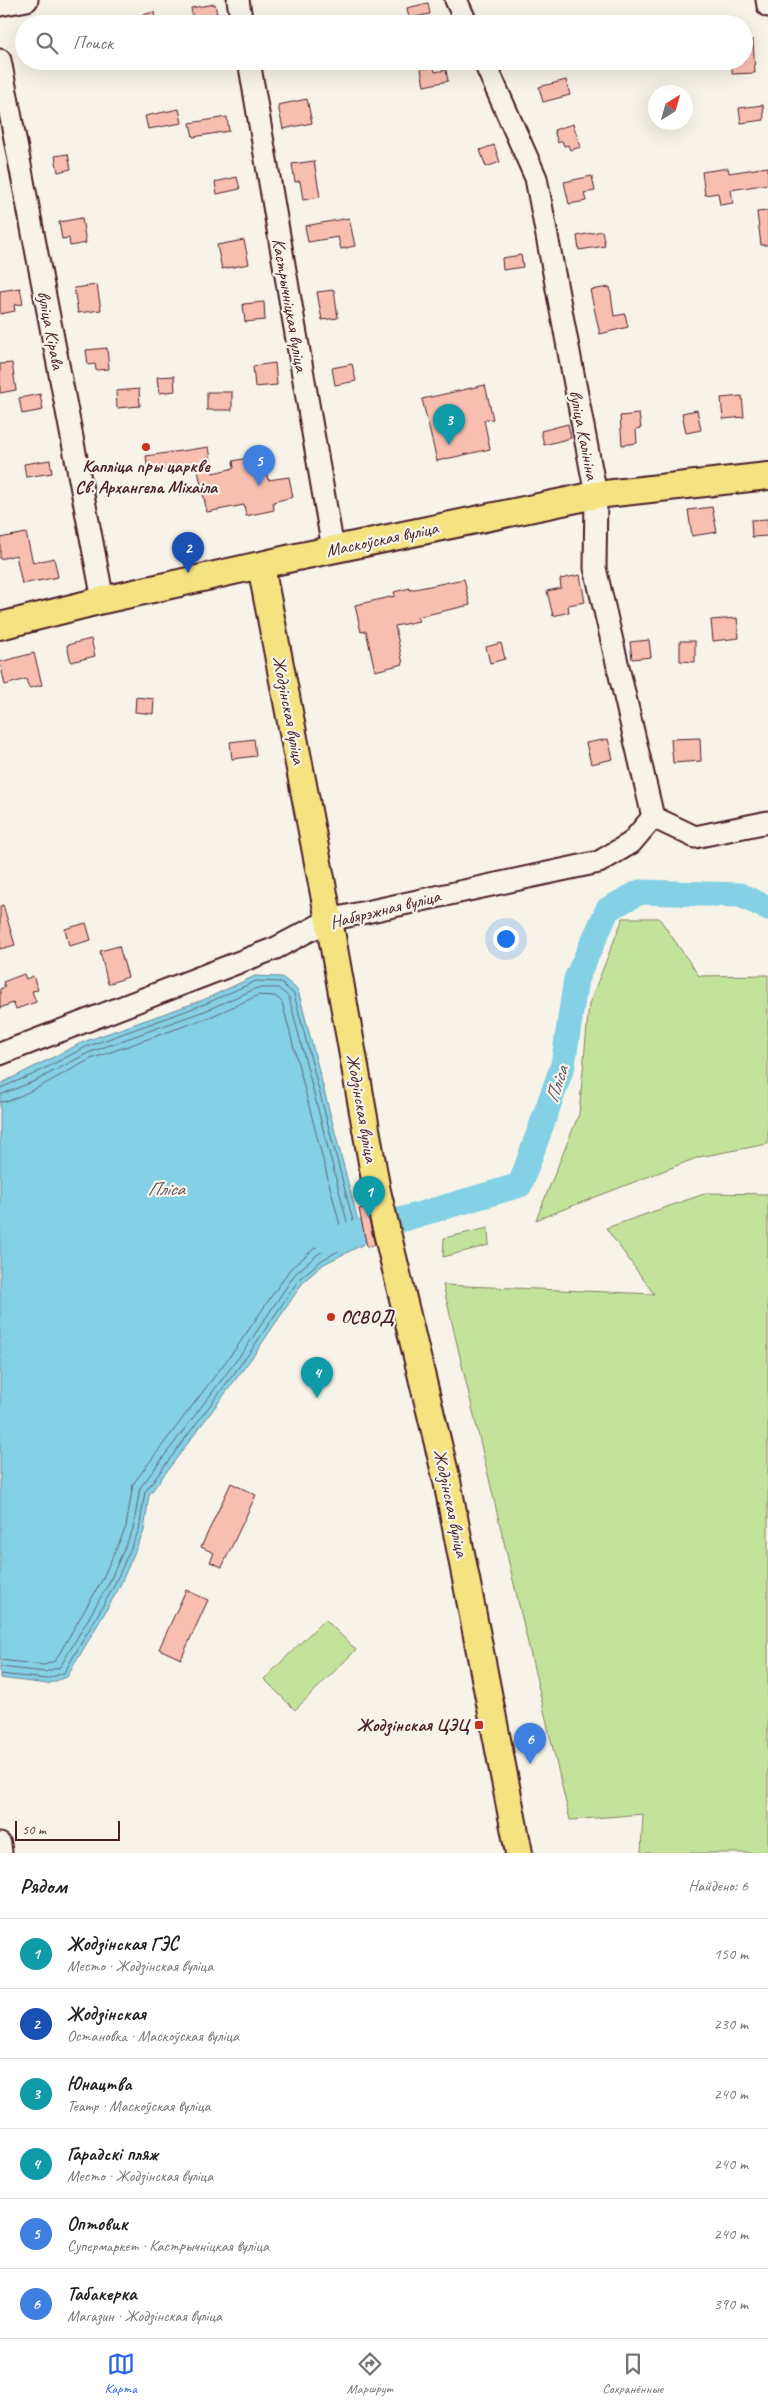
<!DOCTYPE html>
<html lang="ru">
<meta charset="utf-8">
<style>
:root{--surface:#fff;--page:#f2f2f2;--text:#202124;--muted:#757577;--line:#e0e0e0;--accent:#2563eb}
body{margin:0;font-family:Caveat,sans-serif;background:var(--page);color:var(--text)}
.compass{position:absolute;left:648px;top:85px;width:45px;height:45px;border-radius:50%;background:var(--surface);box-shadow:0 5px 20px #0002;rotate:37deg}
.scale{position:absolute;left:15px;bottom:12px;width:105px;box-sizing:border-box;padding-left:5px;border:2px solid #4a1f2b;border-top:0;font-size:14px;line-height:18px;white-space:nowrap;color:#4a1f2b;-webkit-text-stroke:4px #f7f3e8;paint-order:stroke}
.you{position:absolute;left:505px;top:938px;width:18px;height:18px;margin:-12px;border:4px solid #fff;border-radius:50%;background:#1a73e8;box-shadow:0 0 0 8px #1a73e833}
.badge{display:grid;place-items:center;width:32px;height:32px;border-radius:50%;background:var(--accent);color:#fff;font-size:16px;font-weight:700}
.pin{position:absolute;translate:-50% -41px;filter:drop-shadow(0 1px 2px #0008)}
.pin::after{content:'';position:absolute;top:26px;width:18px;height:15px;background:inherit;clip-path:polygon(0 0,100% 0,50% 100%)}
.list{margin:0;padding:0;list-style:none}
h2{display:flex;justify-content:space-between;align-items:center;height:65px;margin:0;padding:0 20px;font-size:21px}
h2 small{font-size:16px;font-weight:400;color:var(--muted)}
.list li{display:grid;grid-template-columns:32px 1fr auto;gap:15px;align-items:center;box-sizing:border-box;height:70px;padding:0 20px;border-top:1px solid var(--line)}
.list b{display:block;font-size:19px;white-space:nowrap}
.list p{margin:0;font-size:16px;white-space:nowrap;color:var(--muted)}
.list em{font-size:16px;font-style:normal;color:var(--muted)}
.icon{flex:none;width:28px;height:28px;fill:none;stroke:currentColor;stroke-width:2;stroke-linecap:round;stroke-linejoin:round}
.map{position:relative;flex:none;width:768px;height:1853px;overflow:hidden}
.search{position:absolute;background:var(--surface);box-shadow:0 5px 20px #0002;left:15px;right:15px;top:15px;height:55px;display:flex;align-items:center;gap:12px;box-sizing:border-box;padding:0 18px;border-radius:28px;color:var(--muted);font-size:19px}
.sheet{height:485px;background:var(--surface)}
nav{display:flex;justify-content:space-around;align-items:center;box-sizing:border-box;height:70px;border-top:1px solid var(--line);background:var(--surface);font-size:14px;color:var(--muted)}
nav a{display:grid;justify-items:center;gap:2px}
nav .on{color:var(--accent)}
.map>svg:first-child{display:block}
.green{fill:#c3e39b;stroke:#868163}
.water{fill:#84d0e4;stroke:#6d899a}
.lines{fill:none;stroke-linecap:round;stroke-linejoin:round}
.shore{stroke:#616675;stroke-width:1}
.river{stroke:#84d0e4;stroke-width:25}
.building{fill:#f8bfb0;stroke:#4a1f2b}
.minor-casing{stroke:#4a1f2b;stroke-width:25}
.major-casing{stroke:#4a1f2b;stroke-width:30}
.minor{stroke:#f7f3e8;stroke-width:21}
.major{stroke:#f5e382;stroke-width:26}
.poi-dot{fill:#c8321e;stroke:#f7f3e8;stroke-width:2}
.labels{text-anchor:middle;stroke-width:4.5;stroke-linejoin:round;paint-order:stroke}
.street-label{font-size:18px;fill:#4a1f2b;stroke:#f7f3e8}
.poi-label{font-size:18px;font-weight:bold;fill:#4a1f2b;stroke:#f7f3e8}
.water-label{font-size:19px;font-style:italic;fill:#5b5462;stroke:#f7f3e8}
</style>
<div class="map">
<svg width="768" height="1853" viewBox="0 0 768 1853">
<rect width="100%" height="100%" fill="#f7f3e8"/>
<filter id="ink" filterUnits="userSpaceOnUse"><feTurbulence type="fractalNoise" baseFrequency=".02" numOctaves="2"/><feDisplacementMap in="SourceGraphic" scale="10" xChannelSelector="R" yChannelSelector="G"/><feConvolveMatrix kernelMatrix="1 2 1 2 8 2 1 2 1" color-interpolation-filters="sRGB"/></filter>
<g filter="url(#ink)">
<!-- green -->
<g class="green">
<polygon points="623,918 659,918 699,976 768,975 768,1144 699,1157 536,1220 579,1114 589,1004"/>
<polygon points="707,1193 768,1194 768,1853 641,1853 643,1814 570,1820 443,1285 654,1294 606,1228"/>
<polygon points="488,1228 489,1245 443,1257 444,1238"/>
<polygon points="325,1619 356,1650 295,1710 264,1679"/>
</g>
<!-- water -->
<polygon class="water" points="255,976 282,977 298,990 364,1244 324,1264 304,1281 254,1355 149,1495 144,1531 118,1590 67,1677 47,1684 0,1678 0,1084 83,1042 203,1000"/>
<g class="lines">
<!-- shore -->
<g class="shore">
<polyline points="0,1088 32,1075 86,1047 205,1004 256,981 280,982 294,994 358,1240 322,1260 300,1278 250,1352 145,1492 139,1530 113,1588 64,1673 46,1679 0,1674"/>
<polyline points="0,1095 35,1081 88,1053 207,1010 257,988 278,988 289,997 351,1237 318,1254 295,1274 245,1349 140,1488 133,1529 108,1585 60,1667 45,1672 0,1667"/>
<polyline points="0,1102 9,1101 37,1088 91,1059 210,1017 259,995 275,996 282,1002 342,1233 315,1248 290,1269 239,1344 133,1484 126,1527 101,1582 55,1661 44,1665 0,1660"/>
</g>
<!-- river -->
<polyline class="river" points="328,1241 520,1185 563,1065 576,979 608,909 640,892 740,895 768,908"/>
</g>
<!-- building -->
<g class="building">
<polygon points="428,3 430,14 409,18 407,8"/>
<polygon points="215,4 217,14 210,15 212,24 194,24 191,8"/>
<polygon points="154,12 156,24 124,24 123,20"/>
<polygon points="744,40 753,40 755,73 732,74 732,61 744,61"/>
<polygon points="434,67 435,72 446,70 448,81 424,86 421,69"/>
<polygon points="566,80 570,95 543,102 539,87"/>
<polygon points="307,99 312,123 283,129 278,105"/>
<polygon points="763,105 764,120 741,123 739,108"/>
<polygon points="179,109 182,123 148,129 145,116"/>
<polygon points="227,117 229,131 193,137 190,123"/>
<polygon points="573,124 581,147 570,150 568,145 564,146 562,141 558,143 554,130"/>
<polygon points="494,145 500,162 486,167 480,150"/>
<polygon points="68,154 71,169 58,172 55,156"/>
<polygon points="314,161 320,197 303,200 300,181 295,182 292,164"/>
<polygon points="768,167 768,184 731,190 733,203 720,205 718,193 705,195 702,172 728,168 729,173"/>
<polygon points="592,176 595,191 584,193 586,201 569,204 564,182"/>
<polygon points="237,177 240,189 217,194 215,182"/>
<polygon points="768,211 768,245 761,245 757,212"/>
<polygon points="82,218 86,243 70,246 69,238 62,239 59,222"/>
<polygon points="349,218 355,246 341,249 338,237 308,242 305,226"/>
<polygon points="602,231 605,246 579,250 577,236"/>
<polygon points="244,240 249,264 222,269 217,245"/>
<polygon points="521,255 523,267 503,270 502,258"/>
<polygon points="97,285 101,310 78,313 74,288"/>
<polygon points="610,287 614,316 625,314 628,327 600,334 590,290"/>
<polygon points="20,288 23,304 14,305 15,311 0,314 0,291"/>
<polygon points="334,290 338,318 322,320 317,292"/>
<polygon points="264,302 265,320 245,322 243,304"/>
<polygon points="107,348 109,369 96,370 95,364 88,365 86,350"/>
<polygon points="12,363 16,390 0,393 0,364"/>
<polygon points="275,363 277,385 255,387 253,366"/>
<polygon points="352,364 356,381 335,385 332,368"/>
<polygon points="174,376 175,391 159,393 157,377"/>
<polygon points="485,385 493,419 484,420 490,449 437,461 422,399"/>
<polygon points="139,389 140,406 117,408 116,391"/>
<rect x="207" y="392" width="25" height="18"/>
<polygon points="40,394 43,410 22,414 19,398"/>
<polygon points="742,396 744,417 723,419 721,398"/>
<polygon points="697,410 701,430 686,433 682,413"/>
<polygon points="639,414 641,428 636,429 637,443 622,445 620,416"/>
<polygon points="568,424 571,438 544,445 541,431"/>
<polygon points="209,447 213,473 234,468 233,461 262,455 268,480 289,477 293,497 273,502 274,510 246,516 244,505 207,512 197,466 148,473 146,456"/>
<polygon points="50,460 52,473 26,477 24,464"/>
<polygon points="712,507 717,532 692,536 688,510"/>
<polygon points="768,519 768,536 752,537 751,520"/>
<polygon points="26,533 33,563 54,558 58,577 22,584 16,555 0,559 0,538"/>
<polygon points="580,575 585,602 568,605 569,612 553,616 547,591 561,588 560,579"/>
<polygon points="464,579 470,605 417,617 419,621 395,626 403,664 375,671 366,631 361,632 355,605 395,596 394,592 410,588 410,590"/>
<polygon points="737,618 739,638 713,641 711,620"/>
<polygon points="91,639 95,656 71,662 67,645"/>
<polygon points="649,640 651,657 632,659 630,642"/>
<polygon points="680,641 695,641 695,662 680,661"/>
<polygon points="501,643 505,659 490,663 486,647"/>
<polygon points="34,653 42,685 29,688 26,679 5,685 0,662"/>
<polygon points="136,697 154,699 153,714 135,712"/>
<polygon points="700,738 701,761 673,763 671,739"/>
<polygon points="254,739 256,756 232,759 230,742"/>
<polygon points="608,739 613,759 591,764 586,743"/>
<polygon points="3,905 15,945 0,949 0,906"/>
<polygon points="86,923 91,940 69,946 65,929"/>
<polygon points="119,946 128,977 108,984 100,951"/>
<polygon points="24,974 26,979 33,976 38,990 32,991 36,1002 16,1009 13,1003 0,1008 0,989 5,987 3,982"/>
<polygon points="366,1207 375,1245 367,1247 359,1209"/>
<polygon points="231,1483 256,1495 222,1567 210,1562 214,1553 201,1547"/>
<polygon points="186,1590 208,1600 181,1659 159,1649"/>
</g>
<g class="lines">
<defs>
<g id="minor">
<polyline points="238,0 242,24"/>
<polyline points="456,0 467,24"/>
<polyline points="767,0 768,6"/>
<polyline points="0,5 27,0"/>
<polyline points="0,60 103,600"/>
<polyline points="249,61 333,549"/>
<polyline points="484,61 536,178 596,495 595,568 653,817"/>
<polyline points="0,1054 276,948 329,920 599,862 631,843 653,817 695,837 768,822"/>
<polyline points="0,1844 1,1853"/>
</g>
<g id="major">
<polyline points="261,566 329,920 377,1191 447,1481 519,1853"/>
<polyline points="0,626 103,600 292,558 596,495 768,476"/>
</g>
</defs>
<!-- minor casing -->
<use href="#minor" class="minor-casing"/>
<!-- major casing -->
<use href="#major" class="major-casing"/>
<!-- minor -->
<use href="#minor" class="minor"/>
<!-- major -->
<use href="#major" class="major"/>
</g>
</g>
<!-- markers -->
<g class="poi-dot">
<circle cx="146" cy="447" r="5"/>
<circle cx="331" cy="1317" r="5"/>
<rect x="474" y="1720" width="10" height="10" rx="2.5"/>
</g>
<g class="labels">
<!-- street labels -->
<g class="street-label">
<text transform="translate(290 305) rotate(80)" y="6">Кастрычніцкая вуліца</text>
<text transform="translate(51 330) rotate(79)" y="6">вуліца Кірава</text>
<text transform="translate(584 435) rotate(79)" y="6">вуліца Калініна</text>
<text transform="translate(382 539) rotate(-12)" y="6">Маскоўская вуліца</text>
<text transform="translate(289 710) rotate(79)" y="6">Жодзінская вуліца</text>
<text transform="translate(385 909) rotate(-14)" y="6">Набярэжная вуліца</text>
<text transform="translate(362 1108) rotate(80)" y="6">Жодзінская вуліца</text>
<text transform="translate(451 1503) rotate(78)" y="6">Жодзінская вуліца</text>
</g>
<!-- poi labels -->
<g class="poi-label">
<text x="146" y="472">Капліца пры царкве<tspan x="146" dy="21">Св. Архангела Міхаіла</tspan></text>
<text x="341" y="1323" text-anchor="start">ОСВОД</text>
<text x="469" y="1731" text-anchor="end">Жодзінская ЦЭЦ</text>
</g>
<!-- water labels -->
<g class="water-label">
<text transform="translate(556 1084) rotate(-72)" y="7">Пліса</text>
<text x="166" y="1195">Пліса</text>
</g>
</g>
</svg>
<svg class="compass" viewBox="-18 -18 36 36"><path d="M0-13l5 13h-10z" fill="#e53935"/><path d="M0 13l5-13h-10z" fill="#757577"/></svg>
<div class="scale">50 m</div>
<div class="you"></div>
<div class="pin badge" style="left:369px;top:1217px;background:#0f9aa8">1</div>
<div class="pin badge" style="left:188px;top:573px;background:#1a4fb4">2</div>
<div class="pin badge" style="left:449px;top:445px;background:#0f9aa8">3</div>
<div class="pin badge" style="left:317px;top:1398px;background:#0f9aa8">4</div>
<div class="pin badge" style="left:259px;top:486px;background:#3f7fe0">5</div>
<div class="pin badge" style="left:530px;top:1764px;background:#3f7fe0">6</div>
<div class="search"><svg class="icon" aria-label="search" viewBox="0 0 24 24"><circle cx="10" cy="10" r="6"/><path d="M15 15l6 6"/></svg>Поиск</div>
</div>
<section class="sheet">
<h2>Рядом<small>Найдено: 6</small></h2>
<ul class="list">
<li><span class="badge" style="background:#0f9aa8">1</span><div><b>Жодзінская ГЭС</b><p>Место · Жодзінская вуліца</p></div><em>150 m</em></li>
<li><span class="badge" style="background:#1a4fb4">2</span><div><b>Жодзінская</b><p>Остановка · Маскоўская вуліца</p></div><em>230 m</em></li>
<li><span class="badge" style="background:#0f9aa8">3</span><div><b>Юнацтва</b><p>Театр · Маскоўская вуліца</p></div><em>240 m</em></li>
<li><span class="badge" style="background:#0f9aa8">4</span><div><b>Гарадскі пляж</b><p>Место · Жодзінская вуліца</p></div><em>240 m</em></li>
<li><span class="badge" style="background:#3f7fe0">5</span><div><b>Оптовик</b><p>Супермаркет · Кастрычніцкая вуліца</p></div><em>240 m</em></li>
<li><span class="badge" style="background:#3f7fe0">6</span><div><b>Табакерка</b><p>Магазин · Жодзінская вуліца</p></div><em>390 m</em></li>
</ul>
</section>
<nav>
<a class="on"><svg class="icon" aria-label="map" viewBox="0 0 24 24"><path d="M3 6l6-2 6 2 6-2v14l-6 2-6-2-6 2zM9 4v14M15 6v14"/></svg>Карта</a>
<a><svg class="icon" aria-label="directions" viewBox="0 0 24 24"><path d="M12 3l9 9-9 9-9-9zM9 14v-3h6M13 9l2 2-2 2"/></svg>Маршрут</a>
<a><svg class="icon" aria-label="saved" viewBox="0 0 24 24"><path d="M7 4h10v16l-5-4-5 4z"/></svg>Сохранённые</a>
</nav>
